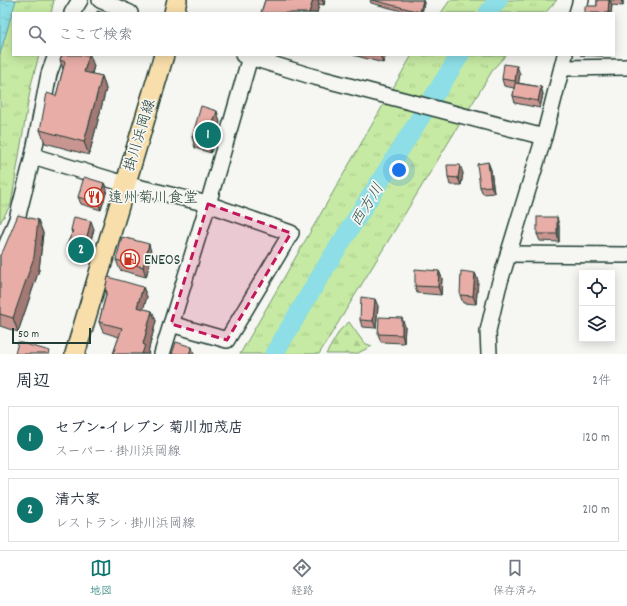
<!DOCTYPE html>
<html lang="ja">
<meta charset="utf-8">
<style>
:root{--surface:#fff;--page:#f2f2f3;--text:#1f2937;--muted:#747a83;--line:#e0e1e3;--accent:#0f766e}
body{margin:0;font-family:Dekko,"Klee One",sans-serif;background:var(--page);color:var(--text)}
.controls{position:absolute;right:12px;bottom:12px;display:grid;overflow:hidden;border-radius:0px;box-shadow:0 2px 10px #0003}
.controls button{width:36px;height:36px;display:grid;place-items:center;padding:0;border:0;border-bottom:1px solid var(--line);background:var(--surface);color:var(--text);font:20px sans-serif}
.scale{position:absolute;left:12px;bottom:10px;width:79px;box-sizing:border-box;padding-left:4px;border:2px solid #1f3d34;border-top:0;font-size:11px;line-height:14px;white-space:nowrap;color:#1f3d34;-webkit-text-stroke:3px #f6f6f2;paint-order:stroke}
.you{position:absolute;left:399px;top:170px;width:14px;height:14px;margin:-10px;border:3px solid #fff;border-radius:50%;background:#1a73e8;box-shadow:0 0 0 6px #1a73e833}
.badge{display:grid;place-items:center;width:26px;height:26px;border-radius:50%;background:var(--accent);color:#fff;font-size:13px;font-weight:700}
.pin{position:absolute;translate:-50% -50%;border:2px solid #fff;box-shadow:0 1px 4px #0006}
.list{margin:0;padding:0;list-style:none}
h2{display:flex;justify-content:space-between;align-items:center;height:52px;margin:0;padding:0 16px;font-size:17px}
h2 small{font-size:13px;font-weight:400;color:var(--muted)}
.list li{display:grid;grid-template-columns:26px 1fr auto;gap:12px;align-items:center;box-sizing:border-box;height:64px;margin:0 8px 8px;padding:0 8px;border:1px solid var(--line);border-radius:0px}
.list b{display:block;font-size:15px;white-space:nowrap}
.list p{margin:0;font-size:13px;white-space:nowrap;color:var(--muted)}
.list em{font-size:13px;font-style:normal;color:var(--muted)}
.icon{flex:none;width:22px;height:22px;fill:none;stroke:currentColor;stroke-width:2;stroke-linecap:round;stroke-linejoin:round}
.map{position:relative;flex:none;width:627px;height:354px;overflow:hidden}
.search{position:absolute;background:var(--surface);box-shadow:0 2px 10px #0003;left:12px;right:12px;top:12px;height:44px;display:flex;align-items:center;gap:10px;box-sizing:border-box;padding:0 14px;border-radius:0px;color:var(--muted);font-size:15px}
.sheet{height:196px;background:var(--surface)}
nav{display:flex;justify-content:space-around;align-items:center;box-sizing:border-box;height:56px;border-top:1px solid var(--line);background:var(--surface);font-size:11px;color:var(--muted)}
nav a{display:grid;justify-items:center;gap:2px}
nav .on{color:var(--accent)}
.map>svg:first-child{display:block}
.grass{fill:url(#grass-tufts);stroke:#72946c}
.forest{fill:url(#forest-firs);stroke:#72946c}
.water{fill:url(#water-ripples);stroke:#619e9f}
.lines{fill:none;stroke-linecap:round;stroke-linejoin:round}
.river{stroke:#8ddee6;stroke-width:19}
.minor-casing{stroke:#1f3d34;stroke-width:18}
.major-casing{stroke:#1f3d34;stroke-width:22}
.minor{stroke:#f6f6f2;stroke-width:15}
.major{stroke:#f8deab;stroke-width:19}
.wall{fill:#c89590;stroke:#1f3d34}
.shaded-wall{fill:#a27975;stroke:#1f3d34}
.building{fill:#e8ada7;stroke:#1f3d34}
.marked{fill:#c2185b;fill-opacity:0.2;stroke:#c2185b;stroke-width:3;stroke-dasharray:8 5;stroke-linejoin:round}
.labels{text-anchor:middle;stroke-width:3.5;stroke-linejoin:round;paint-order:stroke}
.street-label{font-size:15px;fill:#1f3d34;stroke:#f6f6f2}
.poi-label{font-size:15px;fill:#1f3d34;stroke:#f6f6f2;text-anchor:start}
.water-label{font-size:16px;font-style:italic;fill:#355d58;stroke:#f6f6f2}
</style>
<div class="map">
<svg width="627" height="354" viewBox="0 0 627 354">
<defs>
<pattern id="grass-tufts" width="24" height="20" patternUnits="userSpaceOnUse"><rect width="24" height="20" fill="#c6eaa3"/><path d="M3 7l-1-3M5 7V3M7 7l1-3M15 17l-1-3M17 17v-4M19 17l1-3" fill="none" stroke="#aaca8d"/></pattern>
<pattern id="forest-firs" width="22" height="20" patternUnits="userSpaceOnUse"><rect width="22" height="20" fill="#c6eaa3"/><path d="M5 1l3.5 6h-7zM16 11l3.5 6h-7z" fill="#aaca8d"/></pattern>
<pattern id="water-ripples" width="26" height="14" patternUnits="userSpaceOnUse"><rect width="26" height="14" fill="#8ddee6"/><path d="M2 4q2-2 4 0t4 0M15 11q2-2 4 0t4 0" fill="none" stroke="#79bfc6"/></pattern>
</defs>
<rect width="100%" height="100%" fill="#f6f6f2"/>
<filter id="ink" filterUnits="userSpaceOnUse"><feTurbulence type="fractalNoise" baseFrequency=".025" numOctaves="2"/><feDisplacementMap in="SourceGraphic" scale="8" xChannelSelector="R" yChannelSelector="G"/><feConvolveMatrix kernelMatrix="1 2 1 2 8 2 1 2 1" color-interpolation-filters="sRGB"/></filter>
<g filter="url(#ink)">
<!-- grass -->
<g class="grass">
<polygon points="0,0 54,0 51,13 13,13 13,55 39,55 31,85 11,204 0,223"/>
<polygon points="450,0 557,0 545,13 441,13"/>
<polygon points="412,55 506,55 494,68 319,354 240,354"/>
</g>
<!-- forest -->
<polygon class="forest" points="349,322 364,343 372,346 356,354 326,354 340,330"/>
<!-- water -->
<polygon class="water" points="0,0 16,0 0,54"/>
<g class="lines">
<!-- river -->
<g class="river">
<polyline points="488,13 498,0"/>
<polyline points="274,354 325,268 460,55"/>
</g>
<defs>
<g id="minor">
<polyline points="100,0 130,13"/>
<polyline points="72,13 80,0"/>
<polyline points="577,13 581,0"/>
<polyline points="243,55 311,76 544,137"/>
<polyline points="562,68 627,67"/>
<polyline points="33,156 125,184 208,204 291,233 227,340 171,324"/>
<polyline points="508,254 627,255"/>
<polyline points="0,261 17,219 33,156 49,74 56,55"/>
<polyline points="162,354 208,204 250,57"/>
<polyline points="489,354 488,331 498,288 544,137 565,55"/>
</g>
<g id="major">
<polyline points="174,13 177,0"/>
<polyline points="75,354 164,55"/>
</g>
</defs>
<!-- minor casing -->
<use href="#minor" class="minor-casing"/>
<!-- major casing -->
<use href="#major" class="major-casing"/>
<!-- minor -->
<use href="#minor" class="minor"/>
<!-- major -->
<use href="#major" class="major"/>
</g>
<!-- wall -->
<g class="wall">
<polygon points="265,0 325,0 324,5 319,4 317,13 261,13"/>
<polygon points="370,0 423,0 424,3 422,13 410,13 371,3"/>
<polygon points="597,0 623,0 623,6 612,5 611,13 585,13 597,6"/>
<polygon points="353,55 386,55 383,63"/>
<polygon points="580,55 603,55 603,56"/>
<polygon points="60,60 94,66 92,74 102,76 106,89 89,155 45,143 40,130 56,96 63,69"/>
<polygon points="520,74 518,83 541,87 543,94 540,108 515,103 513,96 514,88 504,86 502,79"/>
<polygon points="220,122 211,153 195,148 192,137"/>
<polygon points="488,162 491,170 494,193 483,194 480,187"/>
<polygon points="463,173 461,185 450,185 448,177"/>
<polygon points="104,183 107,190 101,210 81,204 78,197"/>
<polygon points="38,220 43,233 39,270 18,332 0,326 0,255"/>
<polygon points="559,225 559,242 540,241 537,234"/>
<polygon points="94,229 90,243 92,248 88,259 69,252 67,245 72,233 71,230"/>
<polygon points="152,255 146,277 120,270 116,260"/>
<polygon points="439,271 442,278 441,295 417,293 415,286"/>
<polygon points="475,273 478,281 476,304 463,303 460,295"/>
<polygon points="143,287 147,297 143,309 152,311 156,321 148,352 149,354 113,354 119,337 103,332 99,322 106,294 105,290"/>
<polygon points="378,306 376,328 362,327 360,320"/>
<polygon points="405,326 404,343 381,342 378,334"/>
</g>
<!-- shaded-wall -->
<g class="shaded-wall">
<polygon points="313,0 318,0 319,4 317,13 309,13"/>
<polygon points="322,0 325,0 324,5"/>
<polygon points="423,0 424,3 422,13 420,13"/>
<polygon points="609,0 610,0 612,5 611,13 608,13"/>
<polygon points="621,0 623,0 623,6"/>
<polygon points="89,55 90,55 94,66 88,85 84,72"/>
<polygon points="380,55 386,55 383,63"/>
<polygon points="517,66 520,74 518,88 515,81"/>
<polygon points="102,76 106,89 89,155 84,142"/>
<polygon points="541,87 543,94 540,108 538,101"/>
<polygon points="217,111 220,122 211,153 207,142"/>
<polygon points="488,162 491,170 494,193 491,186"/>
<polygon points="460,165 463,173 461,185 458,178"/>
<polygon points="104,183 107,190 101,210 98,203"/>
<polygon points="557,217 559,225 559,242 557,234"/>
<polygon points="38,220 43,233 39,270 18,332 13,318"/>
<polygon points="91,221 94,229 90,243 92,248 88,259 85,252 86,240"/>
<polygon points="149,244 152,255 146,277 143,267"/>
<polygon points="439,271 442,278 441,295 438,287"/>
<polygon points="475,273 478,281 476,304 473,296"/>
<polygon points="143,287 147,297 141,317 137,307"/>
<polygon points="375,299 378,306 376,328 373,321"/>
<polygon points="152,311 156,321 148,352 149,354 142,354 143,344"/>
<polygon points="402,318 405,326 404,343 402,335"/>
<polygon points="192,347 194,354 189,354"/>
</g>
<!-- building -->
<g class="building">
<polygon points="265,0 313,0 309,13 261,13"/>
<polygon points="372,0 423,0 420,12"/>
<polygon points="597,0 609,0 608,13 585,13 585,6 597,6"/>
<polygon points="97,11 104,13 97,13"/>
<polygon points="62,55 89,55 84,72 102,76 84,142 40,130 47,93 56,96 65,62 60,60"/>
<polygon points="504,64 517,66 515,81 502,79"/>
<polygon points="515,83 541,87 538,101 513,96"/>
<polygon points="201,106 217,111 207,142 192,137"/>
<polygon points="488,162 491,186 480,187 477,164"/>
<polygon points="447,165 460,165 458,178 448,177"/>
<polygon points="84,177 104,183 98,203 78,197"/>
<polygon points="18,215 38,220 34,257 13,318 0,314 0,255 3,251"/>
<polygon points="74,217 91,221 86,240 89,240 85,252 67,245 73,231 71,230"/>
<rect x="537" y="217" width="20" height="17"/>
<polygon points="122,237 149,244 143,267 116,260"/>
<polygon points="415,269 439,271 438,287 415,286"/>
<polygon points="461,271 475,273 473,296 460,295"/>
<polygon points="108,277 143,287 137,307 152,311 143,344 145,345 142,354 113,354 122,328 99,322 107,291 105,290"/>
<polygon points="361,297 375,299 373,321 360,320"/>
<polygon points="379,317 402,318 402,335 378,334"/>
<polygon points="18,342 50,351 49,354 15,354"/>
<polygon points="176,342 192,347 189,354 172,354"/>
</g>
</g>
<!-- marked area -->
<path class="marked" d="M208,204L291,233L227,340L171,324Z"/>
<!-- icons -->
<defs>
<symbol id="restaurant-ring" viewBox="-11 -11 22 22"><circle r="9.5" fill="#f6f6f2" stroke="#c8321e" stroke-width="1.5"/><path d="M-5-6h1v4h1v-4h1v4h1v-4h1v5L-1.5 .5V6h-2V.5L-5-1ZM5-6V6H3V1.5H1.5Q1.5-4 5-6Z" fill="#c8321e"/></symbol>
<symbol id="fuel-ring" viewBox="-11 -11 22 22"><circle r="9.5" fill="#f6f6f2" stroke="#c8321e" stroke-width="1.5"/><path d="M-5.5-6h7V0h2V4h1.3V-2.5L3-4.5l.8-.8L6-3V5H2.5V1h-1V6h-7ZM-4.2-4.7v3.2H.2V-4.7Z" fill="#c8321e"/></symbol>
</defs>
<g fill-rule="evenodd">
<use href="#restaurant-ring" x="83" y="186" width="22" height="22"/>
<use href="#fuel-ring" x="119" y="248" width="22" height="22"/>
</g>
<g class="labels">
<!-- street labels -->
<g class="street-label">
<text transform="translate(139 135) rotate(-73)" y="5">掛川浜岡線</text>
</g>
<!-- poi labels -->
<g class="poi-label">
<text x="108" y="202">遠州菊川食堂</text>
<text x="144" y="264">ENEOS</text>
</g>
<!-- water labels -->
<g class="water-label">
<text transform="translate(366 204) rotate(-58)" y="6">西方川</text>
</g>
</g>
</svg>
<div class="controls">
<button><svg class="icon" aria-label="locate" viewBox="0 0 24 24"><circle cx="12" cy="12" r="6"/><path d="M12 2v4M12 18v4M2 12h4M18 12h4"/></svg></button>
<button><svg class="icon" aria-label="layers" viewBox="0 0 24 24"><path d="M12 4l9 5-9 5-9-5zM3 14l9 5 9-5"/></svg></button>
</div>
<div class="scale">50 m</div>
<div class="you"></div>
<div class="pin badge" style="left:208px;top:135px">1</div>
<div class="pin badge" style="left:81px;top:250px">2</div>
<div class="search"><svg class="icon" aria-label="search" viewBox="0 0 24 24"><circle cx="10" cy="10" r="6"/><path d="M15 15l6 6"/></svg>ここで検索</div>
</div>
<section class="sheet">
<h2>周辺<small>2件</small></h2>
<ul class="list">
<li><span class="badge">1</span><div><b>セブン-イレブン 菊川加茂店</b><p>スーパー · 掛川浜岡線</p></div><em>120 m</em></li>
<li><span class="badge">2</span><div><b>清六家</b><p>レストラン · 掛川浜岡線</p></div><em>210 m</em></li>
</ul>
</section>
<nav>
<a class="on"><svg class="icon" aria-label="map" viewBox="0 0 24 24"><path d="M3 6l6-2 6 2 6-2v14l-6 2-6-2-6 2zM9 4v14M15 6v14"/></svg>地図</a>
<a><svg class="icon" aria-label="directions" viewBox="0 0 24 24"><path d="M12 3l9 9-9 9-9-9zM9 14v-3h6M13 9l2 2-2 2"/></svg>経路</a>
<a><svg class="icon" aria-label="saved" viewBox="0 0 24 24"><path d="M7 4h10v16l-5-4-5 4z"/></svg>保存済み</a>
</nav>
